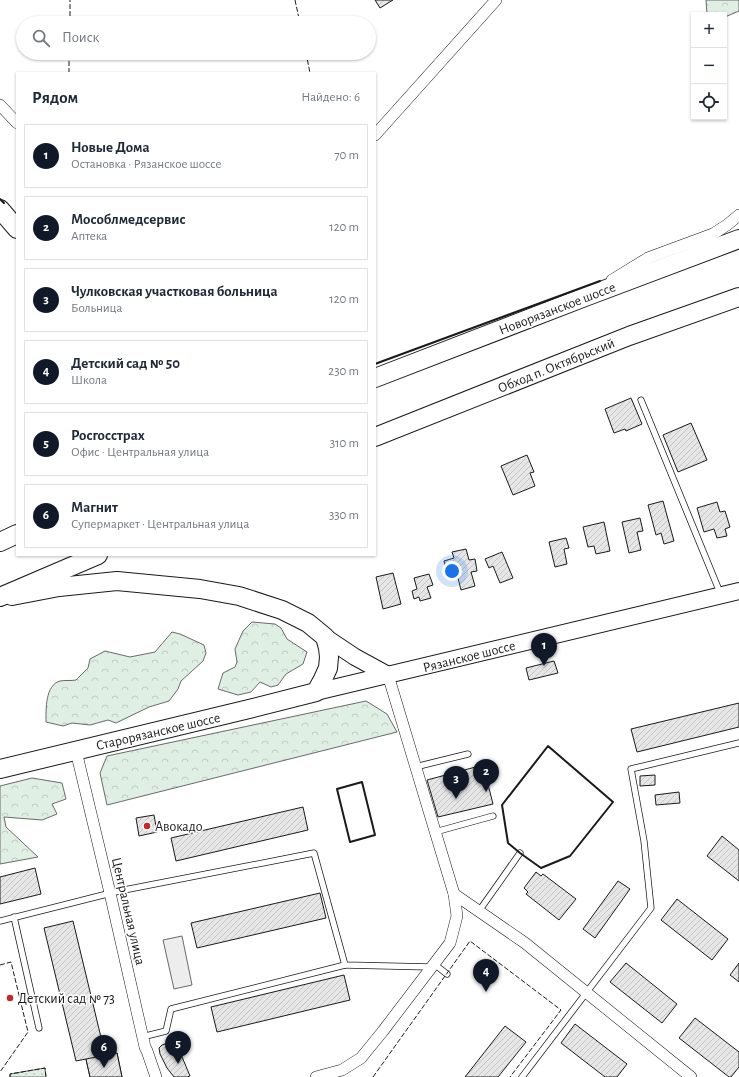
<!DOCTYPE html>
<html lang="ru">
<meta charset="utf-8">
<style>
:root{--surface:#fff;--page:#f2f2f3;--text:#1f2937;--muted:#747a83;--line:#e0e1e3;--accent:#111827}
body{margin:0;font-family:"Alegreya Sans",sans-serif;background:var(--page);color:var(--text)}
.controls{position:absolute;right:12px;top:12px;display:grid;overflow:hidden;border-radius:0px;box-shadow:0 1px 3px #0004}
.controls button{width:36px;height:36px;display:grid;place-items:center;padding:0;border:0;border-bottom:1px solid var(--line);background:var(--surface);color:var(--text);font:20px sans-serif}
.you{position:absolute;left:452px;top:571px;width:14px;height:14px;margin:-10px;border:3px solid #fff;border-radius:50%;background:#1a73e8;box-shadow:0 0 0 6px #1a73e833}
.badge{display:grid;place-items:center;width:26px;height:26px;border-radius:50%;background:var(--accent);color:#fff;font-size:13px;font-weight:700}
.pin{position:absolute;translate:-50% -33px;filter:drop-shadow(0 1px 2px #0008)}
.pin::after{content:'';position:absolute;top:21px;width:14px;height:12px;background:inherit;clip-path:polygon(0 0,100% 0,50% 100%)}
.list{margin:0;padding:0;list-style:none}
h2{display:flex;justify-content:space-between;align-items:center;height:52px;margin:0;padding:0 16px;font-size:17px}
h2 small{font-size:13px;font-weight:400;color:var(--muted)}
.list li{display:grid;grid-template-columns:26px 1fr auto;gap:12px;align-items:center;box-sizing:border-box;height:64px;margin:0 8px 8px;padding:0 8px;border:1px solid var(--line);border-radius:0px}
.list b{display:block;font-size:15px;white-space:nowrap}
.list p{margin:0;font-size:13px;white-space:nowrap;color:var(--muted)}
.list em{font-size:13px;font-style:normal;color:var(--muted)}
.icon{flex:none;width:22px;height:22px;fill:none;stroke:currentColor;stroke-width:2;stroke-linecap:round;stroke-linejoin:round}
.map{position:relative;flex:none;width:739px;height:1077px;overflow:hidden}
.search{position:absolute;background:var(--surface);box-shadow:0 1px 3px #0004;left:16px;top:16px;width:360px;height:44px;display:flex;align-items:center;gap:10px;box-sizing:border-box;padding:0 14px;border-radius:22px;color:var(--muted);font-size:15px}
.panel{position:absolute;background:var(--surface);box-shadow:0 1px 3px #0004;left:16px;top:72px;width:360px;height:484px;border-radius:0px}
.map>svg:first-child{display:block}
.forest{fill:url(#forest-crowns);stroke:#6a6a6a}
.park{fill:url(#park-dots);stroke:#6a6a6a}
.parking{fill:#ededed;stroke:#6a6a6a}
.building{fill:url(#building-hatch);stroke:#1a1a1a}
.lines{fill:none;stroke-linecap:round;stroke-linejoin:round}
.service-casing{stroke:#1a1a1a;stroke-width:7}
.minor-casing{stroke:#1a1a1a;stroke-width:12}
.secondary-casing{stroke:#1a1a1a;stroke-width:18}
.primary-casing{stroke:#1a1a1a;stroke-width:20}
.trunk-casing{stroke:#1a1a1a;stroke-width:20}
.service{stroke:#fff;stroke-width:5.5}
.minor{stroke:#fff;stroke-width:11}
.secondary{stroke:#fff;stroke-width:16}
.primary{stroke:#fff;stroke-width:18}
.trunk{stroke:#fff;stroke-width:18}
.fence{stroke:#1a1a1a;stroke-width:1;stroke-dasharray:5 2;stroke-linecap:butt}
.wall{stroke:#1a1a1a;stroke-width:2}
.poi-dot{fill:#c62828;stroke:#fff;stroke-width:1.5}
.labels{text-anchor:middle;stroke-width:3;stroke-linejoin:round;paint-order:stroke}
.street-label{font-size:14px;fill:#1a1a1a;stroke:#fff}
.poi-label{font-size:14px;fill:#1a1a1a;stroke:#fff;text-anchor:start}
</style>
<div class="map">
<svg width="739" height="1077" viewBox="0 0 739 1077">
<defs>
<pattern id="forest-crowns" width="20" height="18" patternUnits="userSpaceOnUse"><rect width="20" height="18" fill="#e0efe3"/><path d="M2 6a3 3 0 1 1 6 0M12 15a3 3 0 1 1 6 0" fill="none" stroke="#c0ccc2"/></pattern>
<pattern id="park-dots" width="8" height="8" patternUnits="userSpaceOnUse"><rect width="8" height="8" fill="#e0efe3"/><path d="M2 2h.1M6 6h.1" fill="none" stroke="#c0ccc2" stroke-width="1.8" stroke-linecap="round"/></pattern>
<pattern id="building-hatch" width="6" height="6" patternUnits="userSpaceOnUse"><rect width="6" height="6" fill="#e6e6e6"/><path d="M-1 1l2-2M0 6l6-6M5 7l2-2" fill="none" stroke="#c5c5c5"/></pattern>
</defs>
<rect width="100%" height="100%" fill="#fff"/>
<!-- forest -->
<g class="forest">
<polygon points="706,0 739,0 739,11 725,17 724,15 707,15"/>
<polygon points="252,622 275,624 281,628 287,639 307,652 303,664 286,674 278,685 271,687 260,682 251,692 238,695 218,689 223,673 235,667 237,662 235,649 243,631"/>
<path d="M172,632L180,634L204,645L206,653L203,661L181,681L178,689L169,701L149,707L116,723L108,720L90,725L72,723L63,726L46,722C46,710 45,685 60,681C65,680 71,681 76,680L88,668L90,659L105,651L130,657L155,652Z"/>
<polygon points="366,701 387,714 397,732 107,805 100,773 107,756"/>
<polygon points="32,778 62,783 66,799 52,804 57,814 42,820 4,817 6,827 38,857 0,864 0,786"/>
</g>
<!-- park -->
<polygon class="park" points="45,1068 46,1077 10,1077 10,1074"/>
<!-- parking -->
<polygon class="parking" points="182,936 192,985 174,989 163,940"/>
<!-- building -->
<g class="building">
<polygon points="375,0 393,0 380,8"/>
<polygon points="631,398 642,424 626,431 625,429 614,433 605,409"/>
<polygon points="691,423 707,460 678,472 663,435"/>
<polygon points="527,455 534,472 530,473 535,486 513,495 501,466"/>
<polygon points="663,501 674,541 664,544 661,533 656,535 648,505"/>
<polygon points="717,502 720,512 725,511 730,527 725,529 727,536 717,538 714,529 704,532 697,508"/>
<polygon points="640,518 643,531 637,532 641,550 629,553 622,522"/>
<polygon points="604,522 610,551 596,554 594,546 588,547 583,527"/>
<polygon points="566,538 569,548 564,549 567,564 555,567 549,542"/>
<polygon points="466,549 469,560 475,559 477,571 471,572 475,586 461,590 457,574 448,576 444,561 454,558 452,552"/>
<polygon points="502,552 513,578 500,583 493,566 489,568 485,559"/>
<polygon points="393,573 401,604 383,609 376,577"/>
<polygon points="429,574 433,585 427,587 431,598 420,601 419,597 414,599 412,591 417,589 414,578"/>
<polygon points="554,661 558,673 529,680 526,668"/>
<polygon points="739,703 739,727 637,752 631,729"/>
<polygon points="483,765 493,804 438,817 427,780"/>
<polygon points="655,775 655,785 640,786 640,776"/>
<polygon points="679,792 680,803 656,805 655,795"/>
<polygon points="303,807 308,830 176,861 171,838"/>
<polygon points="154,815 157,832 139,836 136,818"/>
<polygon points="722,836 739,850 739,881 707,856"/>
<polygon points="35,868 41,894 0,904 0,877"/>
<polygon points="536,872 541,876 543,874 576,899 559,920 526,894 528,892 524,888"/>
<polygon points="618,881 630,889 595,938 583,929"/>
<polygon points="320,893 326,918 197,948 191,923"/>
<polygon points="677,899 728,939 712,960 661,920"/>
<polygon points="73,921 105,1054 117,1053 122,1077 90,1077 86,1059 76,1061 44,928"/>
<polygon points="626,963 677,1004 662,1023 610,982"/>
<polygon points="739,963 739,982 730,975"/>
<polygon points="344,975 350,1000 217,1032 211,1007"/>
<polygon points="695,1018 739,1052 739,1067 731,1077 729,1077 679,1038"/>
<polygon points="575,1024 627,1064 617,1077 605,1077 561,1043"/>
<polygon points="505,1026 526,1042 498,1077 465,1077"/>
<polygon points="175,1040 190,1076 187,1077 174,1077 167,1068 160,1054 159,1048 162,1045"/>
<polygon points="117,1053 122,1077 90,1077 86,1059"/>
</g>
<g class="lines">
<defs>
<g id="service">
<polyline points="641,400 721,595"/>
<polyline points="415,767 468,754"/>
<polyline points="435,832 493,816"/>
<polyline points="479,911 520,853"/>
<polyline points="14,917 39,1028"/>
<polyline points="0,921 119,891 314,853 345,965 431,967"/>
<polyline points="434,964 447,974"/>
<polyline points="142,1037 166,1031 171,1009 345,965"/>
<polyline points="522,1077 651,908 644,841 631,769 739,743"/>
</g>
<g id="minor">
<polyline points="0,105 17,123"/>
<polyline points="375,135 496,0"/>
<polyline points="612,280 648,258 713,234 727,225 739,215"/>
<polyline points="76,751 110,893 145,1047 147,1051 156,1077"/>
<polyline points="454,894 525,943 691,1077"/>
<polyline points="316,1077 342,1070 361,1058 383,1031 450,943 457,916 454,894 388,675"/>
</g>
<g id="secondary">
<polyline points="325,637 355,657 388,675"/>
<polyline points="316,692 739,591"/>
</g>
<g id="primary">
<polyline points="0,209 17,229"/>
<polyline points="0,769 249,709 316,692 323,679 328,668 329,657 328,648 325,637 308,623 282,610 239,596 200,589 117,581 59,587 12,596"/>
</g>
<g id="trunk">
<polyline points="375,378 585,297 739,239"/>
<polyline points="375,437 629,336 739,297"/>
<polyline points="0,542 17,534"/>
<polyline points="0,597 98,555"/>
</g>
</defs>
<!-- service casing -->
<use href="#service" class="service-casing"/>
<!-- minor casing -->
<use href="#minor" class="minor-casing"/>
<!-- secondary casing -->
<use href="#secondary" class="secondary-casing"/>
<!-- primary casing -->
<use href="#primary" class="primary-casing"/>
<!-- trunk casing -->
<use href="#trunk" class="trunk-casing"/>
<!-- service -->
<use href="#service" class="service"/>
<!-- minor -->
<use href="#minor" class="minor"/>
<!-- secondary -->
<use href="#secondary" class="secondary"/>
<!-- primary -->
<use href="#primary" class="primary"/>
<!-- trunk -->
<use href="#trunk" class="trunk"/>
<!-- fence -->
<g class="fence">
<polyline points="295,0 300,23"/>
<polyline points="70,23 70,0"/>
<polyline points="306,53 310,73"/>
<polyline points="69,73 69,53"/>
<polyline points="0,965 11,962 28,1032 0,1072"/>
<polyline points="10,1077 10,1074 45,1068 46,1077"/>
<polyline points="373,1077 470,941 561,1010 510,1077"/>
</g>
<!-- wall -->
<g class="wall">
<polyline points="0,199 4,203"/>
<polyline points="375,364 383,361 600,281"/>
<polygon points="548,746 613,802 570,856 541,868 520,853 508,843 502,805"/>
<polygon points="362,782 375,835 350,842 337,789"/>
</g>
</g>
<!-- markers -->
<g class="poi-dot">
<circle cx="147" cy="826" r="4"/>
<circle cx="10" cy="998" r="4"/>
</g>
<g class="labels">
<!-- street labels -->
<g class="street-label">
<text transform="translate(557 308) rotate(-21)" y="5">Новорязанское шоссе</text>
<text transform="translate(556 365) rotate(-22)" y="5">Обход п. Октябрьский</text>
<text transform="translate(469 656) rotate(-14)" y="5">Рязанское шоссе</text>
<text transform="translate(158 731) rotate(-13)" y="5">Старорязанское шоссе</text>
<text transform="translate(129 911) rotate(77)" y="5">Центральная улица</text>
</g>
<!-- poi labels -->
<g class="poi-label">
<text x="155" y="831">Авокадо</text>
<text x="18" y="1003">Детский сад № 73</text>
</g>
</g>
</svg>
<div class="controls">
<button>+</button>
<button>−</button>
<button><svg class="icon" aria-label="locate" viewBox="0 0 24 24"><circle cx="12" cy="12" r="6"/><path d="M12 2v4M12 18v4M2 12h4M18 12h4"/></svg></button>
</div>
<div class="you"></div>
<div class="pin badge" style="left:544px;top:666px">1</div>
<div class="pin badge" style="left:486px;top:792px">2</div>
<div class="pin badge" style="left:456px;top:799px">3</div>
<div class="pin badge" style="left:486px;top:992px">4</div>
<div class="pin badge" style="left:178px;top:1064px">5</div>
<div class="pin badge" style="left:104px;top:1068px">6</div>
<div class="search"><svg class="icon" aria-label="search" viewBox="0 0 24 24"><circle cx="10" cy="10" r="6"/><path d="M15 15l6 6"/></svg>Поиск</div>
<section class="panel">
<h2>Рядом<small>Найдено: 6</small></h2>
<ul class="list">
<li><span class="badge">1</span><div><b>Новые Дома</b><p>Остановка · Рязанское шоссе</p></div><em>70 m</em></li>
<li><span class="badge">2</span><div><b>Мособлмедсервис</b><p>Аптека</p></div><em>120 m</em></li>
<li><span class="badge">3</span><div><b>Чулковская участковая больница</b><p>Больница</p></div><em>120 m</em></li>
<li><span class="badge">4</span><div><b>Детский сад № 50</b><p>Школа</p></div><em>230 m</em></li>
<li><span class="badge">5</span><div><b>Росгосстрах</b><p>Офис · Центральная улица</p></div><em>310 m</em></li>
<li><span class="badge">6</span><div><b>Магнит</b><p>Супермаркет · Центральная улица</p></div><em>330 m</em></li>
</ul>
</section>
</div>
